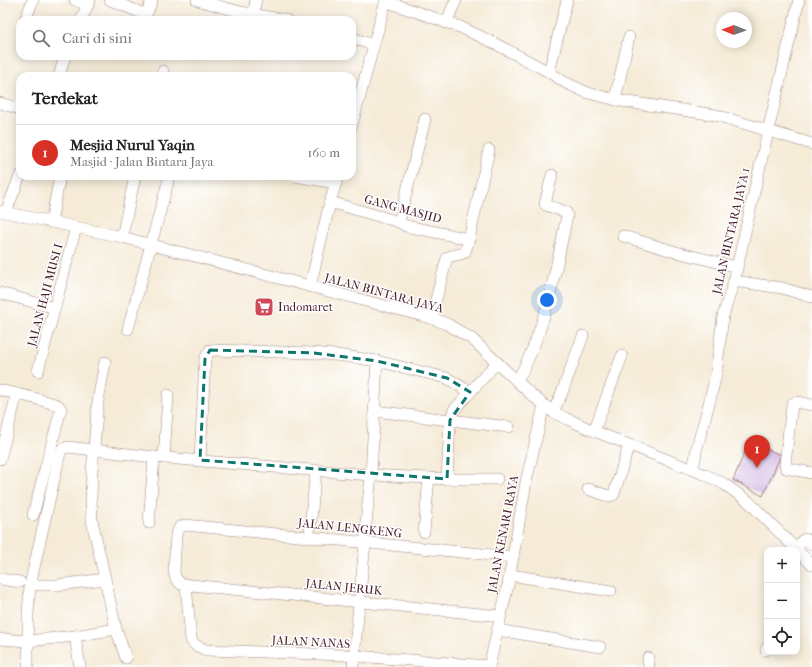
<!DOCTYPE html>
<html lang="id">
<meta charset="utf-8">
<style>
:root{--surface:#fff;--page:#f6f6f6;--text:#222;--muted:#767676;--line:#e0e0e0;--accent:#d93025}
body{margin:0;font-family:"IM FELL French Canon",serif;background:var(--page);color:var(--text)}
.controls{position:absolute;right:12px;bottom:12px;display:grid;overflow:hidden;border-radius:8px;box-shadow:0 2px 10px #0003}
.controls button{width:36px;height:36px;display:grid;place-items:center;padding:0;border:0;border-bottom:1px solid var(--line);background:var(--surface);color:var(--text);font:20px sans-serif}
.compass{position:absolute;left:716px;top:12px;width:36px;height:36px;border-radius:50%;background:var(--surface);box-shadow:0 2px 10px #0003;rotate:271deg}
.you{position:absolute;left:547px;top:300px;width:14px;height:14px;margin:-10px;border:3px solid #fff;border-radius:50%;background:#1a73e8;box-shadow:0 0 0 6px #1a73e833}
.badge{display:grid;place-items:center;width:26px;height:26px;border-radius:50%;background:var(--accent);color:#fff;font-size:13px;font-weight:700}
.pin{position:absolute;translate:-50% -33px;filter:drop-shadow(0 1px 2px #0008)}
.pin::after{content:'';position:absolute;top:21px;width:14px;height:12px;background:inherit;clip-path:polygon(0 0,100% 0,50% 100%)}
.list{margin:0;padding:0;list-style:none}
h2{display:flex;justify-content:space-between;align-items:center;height:52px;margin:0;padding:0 16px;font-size:17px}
h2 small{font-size:13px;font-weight:400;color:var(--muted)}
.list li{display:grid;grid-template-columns:26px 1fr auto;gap:12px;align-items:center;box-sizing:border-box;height:56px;padding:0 16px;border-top:1px solid var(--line)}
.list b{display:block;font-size:15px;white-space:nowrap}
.list p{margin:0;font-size:13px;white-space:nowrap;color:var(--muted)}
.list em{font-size:13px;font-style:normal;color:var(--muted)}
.icon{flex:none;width:22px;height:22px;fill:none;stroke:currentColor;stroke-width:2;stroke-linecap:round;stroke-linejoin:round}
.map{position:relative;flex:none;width:812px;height:667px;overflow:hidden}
.search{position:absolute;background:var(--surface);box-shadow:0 2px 10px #0003;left:16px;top:16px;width:340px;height:44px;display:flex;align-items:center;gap:10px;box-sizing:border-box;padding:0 14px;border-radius:12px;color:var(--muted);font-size:15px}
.panel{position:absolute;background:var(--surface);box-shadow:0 2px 10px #0003;left:16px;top:72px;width:340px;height:108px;border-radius:12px}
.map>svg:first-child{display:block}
.building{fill:#c5a3da}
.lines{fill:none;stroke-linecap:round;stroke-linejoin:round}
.minor-casing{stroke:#a08581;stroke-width:12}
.minor{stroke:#fff;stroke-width:11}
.marked{fill:none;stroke:#0f766e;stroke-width:3;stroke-dasharray:8 5;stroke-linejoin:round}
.labels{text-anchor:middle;stroke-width:3;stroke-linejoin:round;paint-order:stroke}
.street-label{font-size:12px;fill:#4a1f2b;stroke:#fff}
.poi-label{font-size:12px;fill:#4a1f2b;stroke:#fff;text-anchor:start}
</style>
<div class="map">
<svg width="812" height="667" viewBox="0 0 812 667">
<rect width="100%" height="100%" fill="#fff"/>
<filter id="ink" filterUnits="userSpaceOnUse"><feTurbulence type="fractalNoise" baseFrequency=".025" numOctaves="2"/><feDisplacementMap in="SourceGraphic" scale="8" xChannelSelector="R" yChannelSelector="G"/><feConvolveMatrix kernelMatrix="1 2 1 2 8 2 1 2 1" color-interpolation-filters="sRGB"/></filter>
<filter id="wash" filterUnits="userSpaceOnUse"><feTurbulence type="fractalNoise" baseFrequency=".012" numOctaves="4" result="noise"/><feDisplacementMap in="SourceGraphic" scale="16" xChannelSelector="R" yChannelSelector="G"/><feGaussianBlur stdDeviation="0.9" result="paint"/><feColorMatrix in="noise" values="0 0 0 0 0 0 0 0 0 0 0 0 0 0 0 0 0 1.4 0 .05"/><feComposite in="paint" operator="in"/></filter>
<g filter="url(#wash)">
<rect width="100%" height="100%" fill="#f5ebd7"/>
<g id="blocks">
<!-- building -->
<polygon class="building" points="749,442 781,455 763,496 733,480"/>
</g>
</g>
<g filter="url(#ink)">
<use href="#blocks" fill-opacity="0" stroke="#a08581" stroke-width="1"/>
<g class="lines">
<defs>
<g id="minor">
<polyline points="75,0 88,5"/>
<polyline points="110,0 144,14 147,13 152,0"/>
<polyline points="197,0 240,12 286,20"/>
<polyline points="385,1 460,27 490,41 549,72 566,83 588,93 621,101 716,115 812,144"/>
<polyline points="253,15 256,0"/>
<polyline points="25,20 33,0"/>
<polyline points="81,20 90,0"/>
<polyline points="446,23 456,0"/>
<polyline points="352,38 374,45"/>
<polyline points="549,72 567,0"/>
<polyline points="59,76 65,56"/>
<polyline points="161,76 163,71"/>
<polyline points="615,100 629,37"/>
<polyline points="0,103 20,109"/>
<polyline points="352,125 386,0"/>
<polyline points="295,176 336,183"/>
<polyline points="330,202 399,222 406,226 469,239"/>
<polyline points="0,211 122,237 431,318 447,324 472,339 533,396 553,412 565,418 594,431 706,475 724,484 748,501 812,565"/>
<polyline points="6,212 20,176"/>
<polyline points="51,222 60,176"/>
<polyline points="399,222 425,119"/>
<polyline points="623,236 676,252 737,267"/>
<polyline points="122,237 135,176"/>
<polyline points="734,281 782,288 812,297"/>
<polyline points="310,287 330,202 338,176"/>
<polyline points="0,293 55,308"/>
<path d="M431,318L447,258C452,254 459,256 465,252L469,239L489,150"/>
<polyline points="128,329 168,182"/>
<polyline points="105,362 98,401 92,471 91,498 92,520 116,629 126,658"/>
<polyline points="38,371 76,227"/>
<path d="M517,381C546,331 555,272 567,216L566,212L546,205L545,204L552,175"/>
<polyline points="0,390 34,398 58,405 61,409 33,515"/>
<polyline points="812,405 796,402 792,404 785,464 786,468 812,473"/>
<polyline points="374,411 509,427"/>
<polyline points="553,412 561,395 583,336"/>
<polyline points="594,431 622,356"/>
<polyline points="164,458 168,395"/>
<polyline points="0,459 17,394"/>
<polyline points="200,460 205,359 210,350 314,353 344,356 377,361 447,378 470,392"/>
<polyline points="693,470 697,447 710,400 716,374 723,316 734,281 768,131 799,0"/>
<polyline points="447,479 450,420 454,410 491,369 498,363"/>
<polyline points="588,489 608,496 613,495 614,494 629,445"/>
<polyline points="149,523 154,457"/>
<polyline points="310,528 316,470"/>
<polyline points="424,532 429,478"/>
<polyline points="365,533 371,475 377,361"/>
<polyline points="795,550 803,540 806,539 812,544"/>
<polyline points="510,575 611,591"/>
<polyline points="0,579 20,582"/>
<polyline points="30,585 60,453 62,449 68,447 154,457 371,475 447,479 497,479"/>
<polyline points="186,585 191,640 195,645 206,650 343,655 489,666"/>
<polyline points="500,616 181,584 176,579 174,572 176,534 180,527 185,525 513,557"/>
<polyline points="497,630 600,647"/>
<polyline points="0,639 28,641 75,636"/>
<polyline points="766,650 767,648"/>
<polyline points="648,658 649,667"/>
<polyline points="28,667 28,614 30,585 58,585 105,579"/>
<polyline points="80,667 75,636 116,629"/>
<polyline points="353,667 365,543"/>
<polyline points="489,667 508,585 526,482 544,405"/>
</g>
</defs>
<!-- minor casing -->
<use href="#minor" class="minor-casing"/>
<!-- minor -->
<use href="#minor" class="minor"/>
</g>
</g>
<!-- marked area -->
<path class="marked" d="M210,350L314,353L377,361L447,378L470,392L450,420L447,479L200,460L205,359Z"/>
<!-- icons -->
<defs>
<symbol id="supermarket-square" viewBox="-11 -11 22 22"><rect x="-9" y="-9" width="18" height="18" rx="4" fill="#d1495b" stroke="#fff"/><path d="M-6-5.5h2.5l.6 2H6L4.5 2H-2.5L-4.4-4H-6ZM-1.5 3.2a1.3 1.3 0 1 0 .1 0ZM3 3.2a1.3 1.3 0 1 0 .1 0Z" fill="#fff"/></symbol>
</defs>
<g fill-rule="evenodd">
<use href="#supermarket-square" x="253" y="296" width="22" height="22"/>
</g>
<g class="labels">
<!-- street labels -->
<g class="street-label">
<text transform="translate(403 209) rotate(15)" y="4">GANG MASJID</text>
<text transform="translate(731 231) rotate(-77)" y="4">JALAN BINTARA JAYA 1</text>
<text transform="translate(384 293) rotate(15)" y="4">JALAN BINTARA JAYA</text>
<text transform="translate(45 295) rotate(-75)" y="4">JALAN HAJI MUSI I</text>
<text transform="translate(350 528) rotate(6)" y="4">JALAN LENGKENG</text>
<text transform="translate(503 534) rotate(-79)" y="4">JALAN KENARI RAYA</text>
<text transform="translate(344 587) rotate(6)" y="4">JALAN JERUK</text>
<text transform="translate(311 642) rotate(3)" y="4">JALAN NANAS</text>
</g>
<!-- poi labels -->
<g class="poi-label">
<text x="278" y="311">Indomaret</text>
</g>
</g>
</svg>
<div class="controls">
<button>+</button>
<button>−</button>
<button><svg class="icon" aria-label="locate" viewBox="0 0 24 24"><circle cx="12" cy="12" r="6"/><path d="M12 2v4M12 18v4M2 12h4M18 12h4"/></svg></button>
</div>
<svg class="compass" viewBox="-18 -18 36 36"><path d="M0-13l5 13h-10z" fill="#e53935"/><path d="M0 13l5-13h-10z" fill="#767676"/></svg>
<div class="you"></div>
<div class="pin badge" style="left:757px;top:468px">1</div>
<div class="search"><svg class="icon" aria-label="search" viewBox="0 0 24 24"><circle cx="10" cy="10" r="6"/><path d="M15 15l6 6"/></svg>Cari di sini</div>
<section class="panel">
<h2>Terdekat<small></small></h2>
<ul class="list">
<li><span class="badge">1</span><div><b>Mesjid Nurul Yaqin</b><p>Masjid · Jalan Bintara Jaya</p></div><em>160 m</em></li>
</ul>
</section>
</div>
